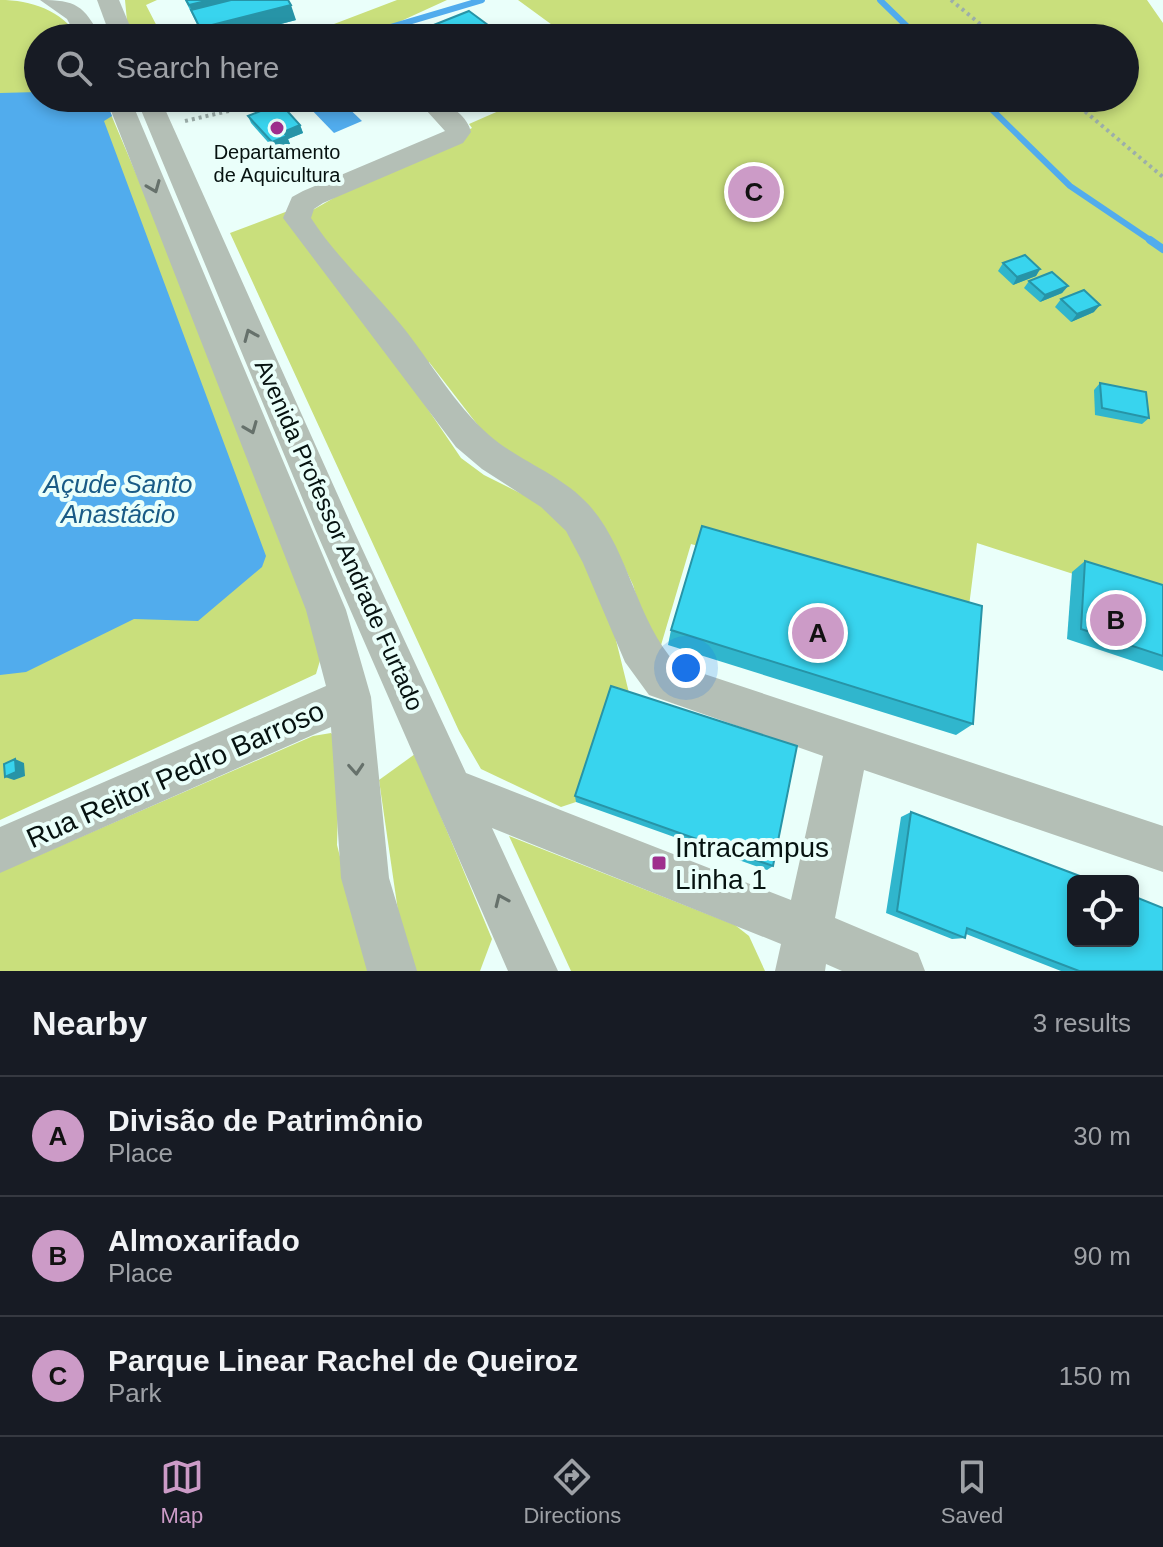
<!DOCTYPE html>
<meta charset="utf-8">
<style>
:root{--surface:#171b24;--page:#20242c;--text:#f1f3f6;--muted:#9ea1a6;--line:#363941;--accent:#cc9bc7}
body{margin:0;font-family:Arial,sans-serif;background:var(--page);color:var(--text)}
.controls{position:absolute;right:24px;bottom:24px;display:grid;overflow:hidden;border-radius:12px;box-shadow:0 4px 12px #0003}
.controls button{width:72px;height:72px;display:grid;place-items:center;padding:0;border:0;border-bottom:2px solid var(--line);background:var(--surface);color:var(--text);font:40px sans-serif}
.you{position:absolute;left:686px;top:668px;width:28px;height:28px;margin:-20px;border:6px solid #fff;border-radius:50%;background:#1a73e8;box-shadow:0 0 0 12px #1a73e833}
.badge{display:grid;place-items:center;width:52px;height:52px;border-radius:50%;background:var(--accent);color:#111;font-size:26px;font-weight:700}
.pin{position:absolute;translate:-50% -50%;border:4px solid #fff;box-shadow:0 2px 8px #0006}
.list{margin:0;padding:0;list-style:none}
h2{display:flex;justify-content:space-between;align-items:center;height:104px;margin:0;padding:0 32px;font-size:34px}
h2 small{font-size:26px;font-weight:400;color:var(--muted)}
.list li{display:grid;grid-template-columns:52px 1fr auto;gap:24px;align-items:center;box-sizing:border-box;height:120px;padding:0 32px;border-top:2px solid var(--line)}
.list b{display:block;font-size:30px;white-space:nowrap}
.list p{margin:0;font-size:26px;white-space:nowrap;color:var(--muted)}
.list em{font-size:26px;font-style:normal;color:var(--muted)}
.icon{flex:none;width:44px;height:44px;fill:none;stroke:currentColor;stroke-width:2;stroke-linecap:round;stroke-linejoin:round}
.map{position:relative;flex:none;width:1163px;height:971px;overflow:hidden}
.search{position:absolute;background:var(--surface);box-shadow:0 4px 12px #0003;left:24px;right:24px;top:24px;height:88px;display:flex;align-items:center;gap:20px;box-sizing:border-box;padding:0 28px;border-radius:44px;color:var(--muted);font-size:30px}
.sheet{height:464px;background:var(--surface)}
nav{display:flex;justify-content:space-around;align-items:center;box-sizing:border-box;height:112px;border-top:2px solid var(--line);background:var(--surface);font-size:22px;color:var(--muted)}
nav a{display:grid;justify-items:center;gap:4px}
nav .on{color:var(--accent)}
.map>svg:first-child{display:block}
.green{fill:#c9df7c}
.water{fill:#51aced}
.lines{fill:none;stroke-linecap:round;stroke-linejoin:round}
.stream-far1{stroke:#51aced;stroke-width:6}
.stream{stroke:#51aced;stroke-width:8}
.path{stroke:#9caeaa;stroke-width:4;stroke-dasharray:3 4;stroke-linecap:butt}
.minor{fill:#b4bfb6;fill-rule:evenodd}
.wall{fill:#30b6cd}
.shaded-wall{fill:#2794a7}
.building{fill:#38d4ee;stroke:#2794a7;stroke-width:2}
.oneway{stroke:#66716b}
.poi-dot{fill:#9e2f8d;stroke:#eafffa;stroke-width:3}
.labels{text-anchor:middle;stroke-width:8;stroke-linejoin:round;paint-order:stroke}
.far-poi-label{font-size:20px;fill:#061210;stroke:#eafffa}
.street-label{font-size:24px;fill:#061210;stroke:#eafffa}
.water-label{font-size:26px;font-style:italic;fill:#195b86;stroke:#eafffa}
.near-street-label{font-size:28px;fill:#061210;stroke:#eafffa}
.near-poi-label{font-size:28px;fill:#061210;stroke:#eafffa;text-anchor:start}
</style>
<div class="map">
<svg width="1163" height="971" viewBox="0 0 1163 971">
<rect width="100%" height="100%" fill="#eafffa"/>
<!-- green -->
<g class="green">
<path d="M0,0C31,0 62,10 79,38H38V98H104L176,268L324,647L316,674L0,820Z"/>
<polygon points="157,0 146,5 163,38 134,38 127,21 125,0"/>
<polygon points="397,0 447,0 364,38 283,38 334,24"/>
<polygon points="518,0 1147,0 1163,23 1163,603 977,543 967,622 691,544 656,662 633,585 610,537 497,450 429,362 421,399 461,458 484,475 544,505 585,544 613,628 631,701 610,695 576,802 561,807 481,769 459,731 230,233 288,211 311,211 379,172 472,128 469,124 528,98 1125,98 1125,38 570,38"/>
<polygon points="331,733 340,744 337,845 369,971 0,971 0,872 313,736"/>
<polygon points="415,754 492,939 480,971 416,971 399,918 379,780"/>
<polygon points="509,836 735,925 749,936 765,971 571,971"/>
</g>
<!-- water -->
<g class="water">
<polygon points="38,92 38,98 105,99 112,116 104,121 266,556 262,567 198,621 134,619 26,672 0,675 0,93"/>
<polygon points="318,98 338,98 362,121 334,133 305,103"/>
</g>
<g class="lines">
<!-- stream-far1 -->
<g class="stream-far1">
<polyline points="880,0 919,38"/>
<polyline points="354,38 482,0"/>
<polyline points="980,98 1070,186 1153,242"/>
</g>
<!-- stream -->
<polyline class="stream" points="1150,240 1163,249"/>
<!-- path -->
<g class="path">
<polyline points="951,0 997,38"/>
<polyline points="1069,98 1163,177"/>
<polyline points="185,121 246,107 264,113"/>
</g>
<!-- minor -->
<g class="minor">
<path d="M40,0C76,0 84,5 101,38H77L67,19Z"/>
<polygon points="97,0 119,0 135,38 111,38"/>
<polygon points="106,98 130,98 346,610 371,697 389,878 417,971 367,971 341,878 331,727 0,873 0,827 326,686 306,610"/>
<path d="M136,98H160L353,529L466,773L791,900L823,756L649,695L625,662L583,563L566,531L541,507L482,469L456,447L283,218L292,197L303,191L445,131L426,110L430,105C447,100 467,115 471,132L463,143L323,203L314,209L311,218C336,257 373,290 402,326C431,362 454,404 489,435C520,462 561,474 589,505C630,551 635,619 677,665L1163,826V872L864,770L835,918L918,953L925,971H842L826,964L825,971H775L781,944L492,828L558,971H508L315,529Z"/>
</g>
</g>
<!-- wall -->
<g class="wall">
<polygon points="185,0 296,20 228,38 204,38"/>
<polygon points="248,116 300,125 303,133 288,139 290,144 275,150 251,123"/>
<polygon points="1003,263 1040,269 1036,276 1013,285 998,271"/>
<polygon points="1029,281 1068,286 1062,293 1040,302 1024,288"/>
<polygon points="1061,299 1094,312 1071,322 1055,307"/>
<polygon points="1100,383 1149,418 1142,424 1095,415 1094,390"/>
<polygon points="1085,561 1163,585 1163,671 1067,639 1072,572"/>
<polygon points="671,630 973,724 956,735 668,645"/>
<polygon points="575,796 773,866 767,870 576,802"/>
<polygon points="911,812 1163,971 1061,971 966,934 965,938 952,939 886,913 901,817"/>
</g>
<!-- shaded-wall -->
<g class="shaded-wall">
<polygon points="210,0 230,0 196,20 189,5"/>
<polygon points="291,5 296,20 228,38 204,38 200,28"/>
<polygon points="496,31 496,38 479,38"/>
<polygon points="300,125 303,133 288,139 290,144 275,150 272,142 283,132"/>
<polygon points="1040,269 1036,276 1013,285 1017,277"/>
<polygon points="1068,286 1062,293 1040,302 1045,295"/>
<polygon points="1100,305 1094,312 1071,322 1077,314"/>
<polygon points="15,759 24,763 25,776 14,780 5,777"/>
</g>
<!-- building -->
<g class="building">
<polygon points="186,0 210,0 189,5"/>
<polygon points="231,0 288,0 291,5 200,28 191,10"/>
<polygon points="469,11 496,31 479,38 401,38"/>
<polygon points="280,103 300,125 283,132 287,136 272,142 248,116"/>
<polygon points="1025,255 1040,269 1017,277 1003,263"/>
<polygon points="1052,272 1068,286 1045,295 1029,281"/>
<polygon points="1084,290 1100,305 1077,314 1061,299"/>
<polygon points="1100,383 1146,392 1149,418 1102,408"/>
<polygon points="702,526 982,606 973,724 671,630"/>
<polygon points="1085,561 1163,585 1163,656 1081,629"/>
<polygon points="611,686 797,746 773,866 575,796"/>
<polygon points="15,759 16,772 5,777 4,764"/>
<polygon points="911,812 1093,881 1073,881 1073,941 1133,941 1133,896 1163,908 1163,971 1079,971 967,928 965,938 897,911"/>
</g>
<!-- one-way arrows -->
<defs><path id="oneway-chevron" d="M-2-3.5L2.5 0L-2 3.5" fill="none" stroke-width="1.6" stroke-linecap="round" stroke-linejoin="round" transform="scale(2)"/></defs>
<g class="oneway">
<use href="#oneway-chevron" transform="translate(154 187) rotate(68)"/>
<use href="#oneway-chevron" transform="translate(250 335) rotate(-113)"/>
<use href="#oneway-chevron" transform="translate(251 428) rotate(68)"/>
<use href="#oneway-chevron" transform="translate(356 769) rotate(86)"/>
<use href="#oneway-chevron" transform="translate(501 900) rotate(-114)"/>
</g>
<!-- markers -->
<g class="poi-dot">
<circle cx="277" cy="128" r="8"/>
<rect x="651" y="855" width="16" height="16" rx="4"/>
</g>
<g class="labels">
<!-- far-poi labels -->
<g class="far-poi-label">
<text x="277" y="159">Departamento<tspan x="277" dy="23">de Aquicultura</tspan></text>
</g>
<!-- street labels -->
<g class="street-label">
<text transform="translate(339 535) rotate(66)" y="8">Avenida Professor Andrade Furtado</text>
</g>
<!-- water labels -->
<g class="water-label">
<text x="118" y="493">Açude Santo<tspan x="118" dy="30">Anastácio</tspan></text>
</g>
<!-- near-street labels -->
<g class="near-street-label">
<text transform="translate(175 774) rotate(-24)" y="10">Rua Reitor Pedro Barroso</text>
</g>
<!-- near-poi labels -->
<g class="near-poi-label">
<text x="675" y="857">Intracampus<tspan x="675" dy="32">Linha 1</tspan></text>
</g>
</g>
</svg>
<div class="controls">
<button><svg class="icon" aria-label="locate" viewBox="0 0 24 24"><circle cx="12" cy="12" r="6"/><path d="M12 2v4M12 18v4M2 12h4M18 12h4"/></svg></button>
</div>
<div class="you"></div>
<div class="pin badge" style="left:818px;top:633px">A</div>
<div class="pin badge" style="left:1116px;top:620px">B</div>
<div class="pin badge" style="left:754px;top:192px">C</div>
<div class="search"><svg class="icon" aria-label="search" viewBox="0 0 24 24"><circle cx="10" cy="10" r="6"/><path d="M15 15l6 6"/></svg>Search here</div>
</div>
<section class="sheet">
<h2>Nearby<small>3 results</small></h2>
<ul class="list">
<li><span class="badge">A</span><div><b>Divisão de Patrimônio</b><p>Place</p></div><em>30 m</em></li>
<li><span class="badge">B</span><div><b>Almoxarifado</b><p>Place</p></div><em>90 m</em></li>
<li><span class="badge">C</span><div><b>Parque Linear Rachel de Queiroz</b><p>Park</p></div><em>150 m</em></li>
</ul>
</section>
<nav>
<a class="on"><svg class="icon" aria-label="map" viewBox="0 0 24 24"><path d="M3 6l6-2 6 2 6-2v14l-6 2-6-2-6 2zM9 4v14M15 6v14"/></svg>Map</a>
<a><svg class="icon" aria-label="directions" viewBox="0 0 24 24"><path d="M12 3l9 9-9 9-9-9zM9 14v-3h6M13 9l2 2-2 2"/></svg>Directions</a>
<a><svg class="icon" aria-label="saved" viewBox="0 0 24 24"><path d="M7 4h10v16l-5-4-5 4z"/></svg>Saved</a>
</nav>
